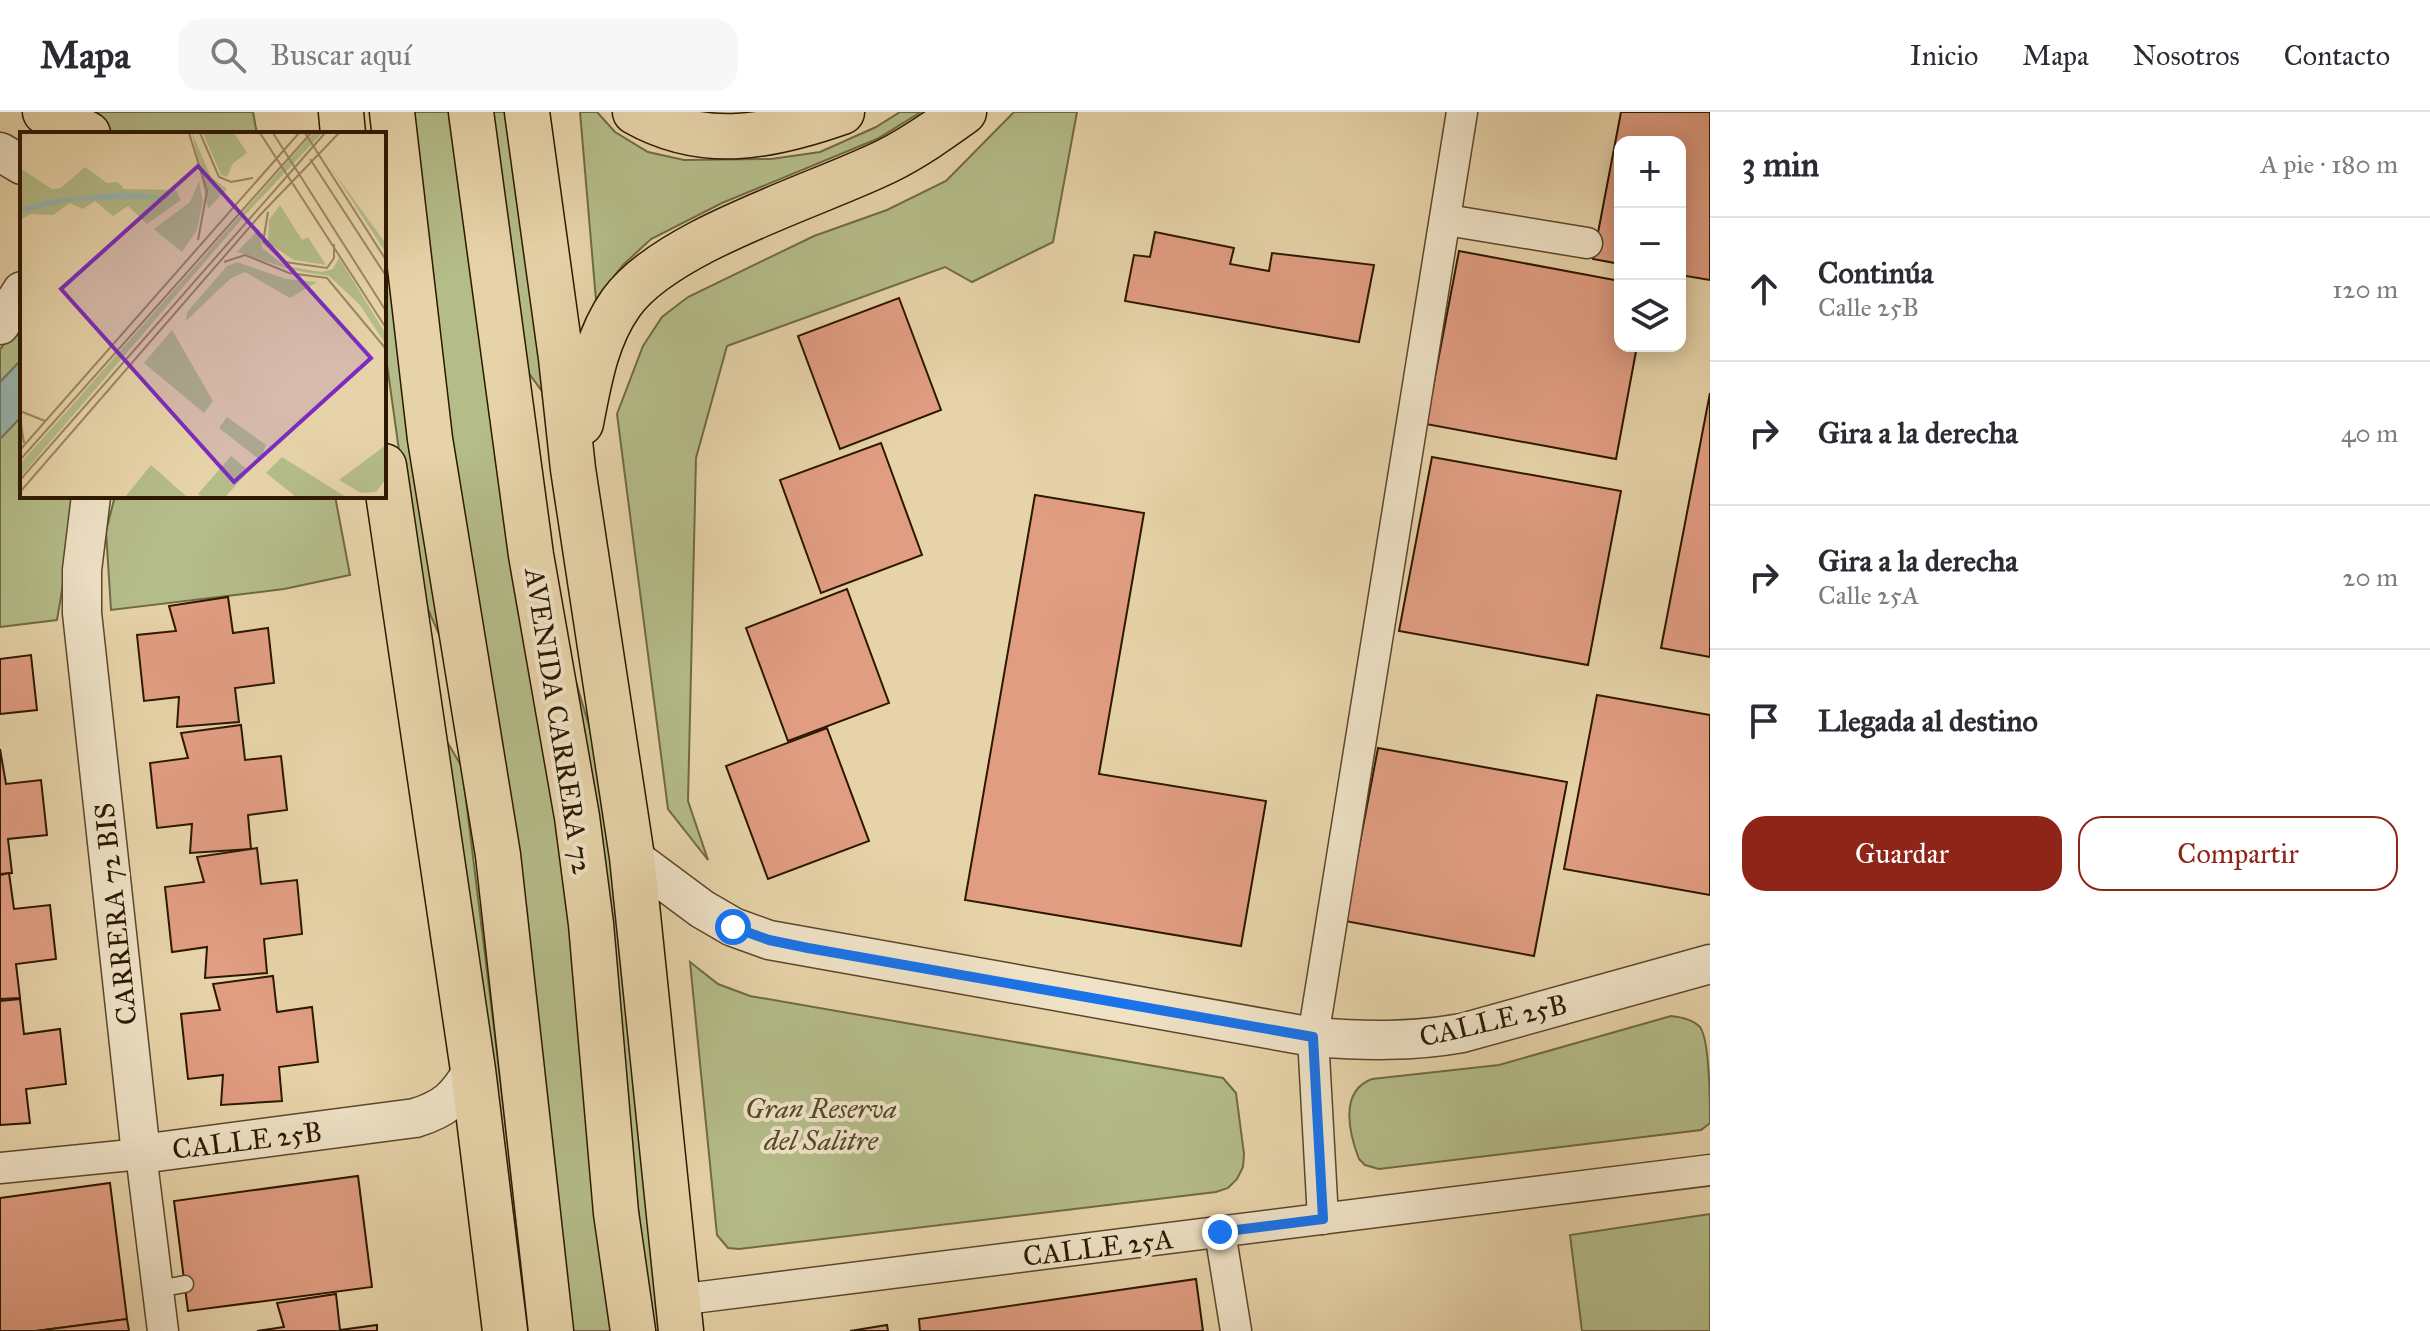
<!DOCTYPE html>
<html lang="es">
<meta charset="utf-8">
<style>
:root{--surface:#fff;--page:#f7f7f7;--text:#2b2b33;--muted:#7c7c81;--line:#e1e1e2;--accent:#8f2418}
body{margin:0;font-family:"IM FELL Great Primer",serif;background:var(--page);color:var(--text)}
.controls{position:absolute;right:24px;top:24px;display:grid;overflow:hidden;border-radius:16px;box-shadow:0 4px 20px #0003}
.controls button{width:72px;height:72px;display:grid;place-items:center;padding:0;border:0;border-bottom:2px solid var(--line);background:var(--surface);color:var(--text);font:40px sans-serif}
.stop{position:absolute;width:24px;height:24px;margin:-18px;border:6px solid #1a73e8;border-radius:50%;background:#fff}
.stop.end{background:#1a73e8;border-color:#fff;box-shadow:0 2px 8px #0008}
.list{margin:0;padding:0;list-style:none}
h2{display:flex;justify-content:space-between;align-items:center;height:104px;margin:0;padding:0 32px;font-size:34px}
h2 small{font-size:26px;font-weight:400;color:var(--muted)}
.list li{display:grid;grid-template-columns:52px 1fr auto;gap:24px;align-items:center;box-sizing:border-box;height:144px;padding:0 32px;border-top:2px solid var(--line)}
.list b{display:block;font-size:30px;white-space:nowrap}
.list p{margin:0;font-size:26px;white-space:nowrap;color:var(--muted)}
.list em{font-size:26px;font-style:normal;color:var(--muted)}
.actions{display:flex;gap:16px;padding:24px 32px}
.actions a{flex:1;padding:18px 0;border:2px solid var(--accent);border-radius:24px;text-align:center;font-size:28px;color:var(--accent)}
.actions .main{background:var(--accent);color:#fff}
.icon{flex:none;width:44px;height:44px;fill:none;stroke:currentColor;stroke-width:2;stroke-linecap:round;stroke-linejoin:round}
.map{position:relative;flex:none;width:1710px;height:1219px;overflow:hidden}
header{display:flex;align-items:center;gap:48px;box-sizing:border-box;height:112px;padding:0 40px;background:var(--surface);border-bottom:2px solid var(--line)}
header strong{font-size:38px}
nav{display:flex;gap:44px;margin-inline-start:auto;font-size:28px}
.search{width:560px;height:72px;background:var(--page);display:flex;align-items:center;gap:20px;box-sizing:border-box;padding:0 28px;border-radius:24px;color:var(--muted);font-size:30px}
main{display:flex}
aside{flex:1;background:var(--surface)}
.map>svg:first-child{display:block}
.green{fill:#b4bc89;stroke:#706a44;stroke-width:2}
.water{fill:#98b7b0;stroke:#6d776a;stroke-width:2}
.building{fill:#e19d82;stroke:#2c1800;stroke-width:2}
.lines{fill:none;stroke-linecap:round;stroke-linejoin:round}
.service-casing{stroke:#5b472a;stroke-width:19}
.minor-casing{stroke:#5b472a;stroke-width:33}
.tertiary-casing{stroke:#5b472a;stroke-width:41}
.trunk-casing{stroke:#2c1800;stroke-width:47}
.service{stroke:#efe2c7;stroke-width:16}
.minor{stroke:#efe2c7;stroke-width:30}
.tertiary{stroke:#efe2c7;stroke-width:38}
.trunk{stroke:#e7d3a9;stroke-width:44}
.route{stroke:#1a73e8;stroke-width:10}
.labels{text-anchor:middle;stroke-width:8;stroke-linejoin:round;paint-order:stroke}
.street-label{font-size:28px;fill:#2c1800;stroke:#efe2c7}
.park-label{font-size:28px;font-style:italic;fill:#554929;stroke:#efe2c7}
.inset-road{fill:none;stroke:#9c8865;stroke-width:2}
.view{fill:#7b2cbf;fill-opacity:0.15;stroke:#7b2cbf;stroke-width:4}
.inset-edge{fill:none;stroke:#2c1800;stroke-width:4}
</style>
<header>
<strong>Mapa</strong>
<div class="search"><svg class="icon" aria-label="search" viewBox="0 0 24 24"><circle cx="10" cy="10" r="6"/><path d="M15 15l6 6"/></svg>Buscar aquí</div>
<nav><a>Inicio</a><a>Mapa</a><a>Nosotros</a><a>Contacto</a></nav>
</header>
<main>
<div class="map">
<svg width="1710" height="1219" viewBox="0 0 1710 1219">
<rect width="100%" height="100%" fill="#e7d3a9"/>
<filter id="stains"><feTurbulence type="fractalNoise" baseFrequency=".0025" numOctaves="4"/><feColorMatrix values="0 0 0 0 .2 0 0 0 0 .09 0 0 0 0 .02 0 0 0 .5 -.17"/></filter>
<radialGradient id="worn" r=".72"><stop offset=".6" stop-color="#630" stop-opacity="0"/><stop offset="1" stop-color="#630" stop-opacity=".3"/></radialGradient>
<!-- green -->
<g class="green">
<polygon points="53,0 253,0 257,22 100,22"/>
<polygon points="405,0 450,0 575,829 616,1219 567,1219"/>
<polygon points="488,0 511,0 547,286 525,256"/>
<polygon points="580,0 597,0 615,20 648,40 684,48 771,47 820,40 876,15 900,0 921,0 877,27 722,91 651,127 623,153 596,188"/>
<polygon points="1014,0 1077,0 1053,130 972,170 945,155 727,234 696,346 688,689 708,748 668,697 617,302 643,234 662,205 688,185 814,124 887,98 946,69"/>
<polygon points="384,69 447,540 418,475 384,231"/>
<polygon points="20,213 22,213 22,384 78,384 57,508 0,515 0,237"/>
<polygon points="115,384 335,384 350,463 284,477 111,498 106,419"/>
<polygon points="566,536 600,651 667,1219 653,1219 585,658"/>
<polygon points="443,623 462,655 531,1219 518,1219"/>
<polygon points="690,850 718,872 750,884 1223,966 1236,981 1244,1042 1243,1055 1237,1067 1228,1076 1216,1080 739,1137 728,1136 717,1123"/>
<path d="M1671,904C1682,905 1692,907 1700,915C1710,929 1710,991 1710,1011L1701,1018L1379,1057L1365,1053L1359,1047C1349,1021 1339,979 1372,967L1499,953Z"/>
<polygon points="1710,1102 1710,1219 1582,1219 1570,1123"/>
</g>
<!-- water -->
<polygon class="water" points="22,247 22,304 0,327 0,270"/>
<!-- building -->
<g class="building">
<polygon points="1621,0 1710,0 1710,168 1680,163 1680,30 1620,30 1620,152 1593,147"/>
<polygon points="1155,120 1234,136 1230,152 1269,159 1272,141 1374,153 1359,230 1125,189 1134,143 1150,145"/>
<polygon points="1459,139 1620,169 1620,234 1637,234 1616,347 1426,312"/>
<polygon points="899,186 941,298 840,337 798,224"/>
<polygon points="1710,281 1710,545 1661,536"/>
<polygon points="881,331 922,443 821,481 780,368"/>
<polygon points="1432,345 1621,379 1588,553 1399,519"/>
<polygon points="1035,383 1144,401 1099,662 1266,689 1241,834 965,788"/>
<polygon points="847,477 889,591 788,629 746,516"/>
<polygon points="228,485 233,521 268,516 274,571 235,576 239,610 177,615 179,585 144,589 137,523 176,519 169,494"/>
<polygon points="31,543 37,598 0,602 0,547"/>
<polygon points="1597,583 1710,603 1710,783 1564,757"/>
<polygon points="241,613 245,648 281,644 287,698 248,703 251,737 190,741 192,712 157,716 150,651 188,646 181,621"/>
<polygon points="827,616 869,729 768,767 726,654"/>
<polygon points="1378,636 1567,670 1534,844 1345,809"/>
<polygon points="0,637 6,672 41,668 47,723 8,727 12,761 0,762"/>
<polygon points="257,736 261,772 297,768 302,822 264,827 267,861 205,866 207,835 172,840 165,775 204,770 197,745"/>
<polygon points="9,761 14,797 50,793 56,847 16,852 20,886 0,887 0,763"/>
<polygon points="273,864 277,900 312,895 318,950 279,955 282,989 221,993 223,963 188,967 181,902 220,898 213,872"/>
<polygon points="20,887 24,922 60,917 66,972 26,977 30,1011 0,1013 0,889"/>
<polygon points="358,1064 372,1175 188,1199 174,1089"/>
<polygon points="110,1071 127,1207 36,1219 0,1219 0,1086"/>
<polygon points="1196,1167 1203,1219 920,1219 919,1207"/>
<polygon points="336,1182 340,1218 377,1213 377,1219 257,1219 284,1215 277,1191"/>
<polygon points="127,1207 129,1219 36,1219"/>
<polygon points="887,1213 888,1219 850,1219"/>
</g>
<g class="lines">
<defs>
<polyline id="service" points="158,1177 185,1172"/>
<g id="minor">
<polyline points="1447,108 1587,131"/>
<polyline points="0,1056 141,1042 163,1219"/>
<polyline points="1323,1107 1313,925 1462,0"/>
<polyline points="1220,1120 1236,1219"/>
<polyline points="677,1188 1710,1058"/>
</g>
<g id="tertiary">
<polyline points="0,40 22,53"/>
<polyline points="0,213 22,179"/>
<path d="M91,384L82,458V501L141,1042L415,1006C445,997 457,986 473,958"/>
<path d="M632,745L702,797L733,815L769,828L1313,925C1364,929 1412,930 1462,921L1710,852"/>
</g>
<g id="trunk">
<polyline points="45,0 88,22"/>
<polyline points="341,0 343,22"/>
<polyline points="392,0 430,327 498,743 551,1219"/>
<polyline points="471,0 531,443 577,705 591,812 616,1101 633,1219"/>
<polyline points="527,0 561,246 573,357 632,745 681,1219"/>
<path d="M635,0C704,39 771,25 842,0"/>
<path d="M581,311C589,270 596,226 621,191C666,128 816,84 887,49C915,35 939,18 964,0"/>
<polyline points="384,354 473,958 505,1219"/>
</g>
</defs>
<!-- service casing -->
<use href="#service" class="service-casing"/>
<!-- minor casing -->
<use href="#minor" class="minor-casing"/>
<!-- tertiary casing -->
<use href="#tertiary" class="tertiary-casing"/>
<!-- trunk casing -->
<use href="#trunk" class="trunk-casing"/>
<!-- service -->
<use href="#service" class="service"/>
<!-- minor -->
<use href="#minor" class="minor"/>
<!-- tertiary -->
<use href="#tertiary" class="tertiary"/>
<!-- trunk -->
<use href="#trunk" class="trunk"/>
</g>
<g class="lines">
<!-- route -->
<polyline class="route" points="733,815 769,828 808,836 1313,925 1323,1107 1220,1120"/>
</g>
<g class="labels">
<!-- street labels -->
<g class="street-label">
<text transform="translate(559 609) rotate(81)" y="10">AVENIDA CARRERA 72</text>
<text transform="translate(115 802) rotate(-96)" y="10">CARRERA 72 BIS</text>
<text transform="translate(1493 908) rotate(-13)" y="10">CALLE 25B</text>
<text transform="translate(247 1028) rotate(-7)" y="10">CALLE 25B</text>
<text transform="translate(1098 1135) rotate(-7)" y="10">CALLE 25A</text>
</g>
<!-- park labels -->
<g class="park-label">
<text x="821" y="1006">Gran Reserva<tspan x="821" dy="32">del Salitre</tspan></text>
</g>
</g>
<!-- overview -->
<g transform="translate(20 20)">
<rect width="366" height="366" fill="#e7d3a9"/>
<path d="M172,1L191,45L207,57L188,77ZM183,1H214L227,21L213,31L207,45L201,43ZM293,1H302L226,82L0,345V332ZM65,35L87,51L98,50L104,57L156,58L161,68L127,92L108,74L93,84L75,69L63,77L50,71L33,83L11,82L0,88V36L32,57L41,56ZM311,36L366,112V121ZM179,49L183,69L177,98L162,120L134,97L170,70ZM260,73L282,108L288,105L306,133L274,128L248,111L249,88ZM239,97L242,116L265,134L302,140L313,137L319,126L366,202V213L340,173L309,144L272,138L217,120ZM217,130L266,147L297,150L270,166L225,140L210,147L166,189L167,180L207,134ZM152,198L193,269L184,281L124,231ZM207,285L246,313L240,328L199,296ZM366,313V347L356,360L341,361L319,348ZM211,324L229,339L205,365H182L178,362ZM262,325L326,365H276L246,341ZM131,333L167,365H105Z" fill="#b4bc89"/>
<path d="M105,60L158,66L50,69L0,81V76L25,68Z" fill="#98b7b0"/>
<path class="inset-road" d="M169,1L187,59L178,108M180,1L199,45L211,50L233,46M240,1L366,196M253,1L366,179M285,1L366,128M290,27L366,144M248,80L243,110L265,130L307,136L314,126V112M204,130L225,123L269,141L307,146L366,217M0,279L25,289M0,286L4,311M0,318L279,1M0,328L291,1M0,348L305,1M0,360L241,82L319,1"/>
<path class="view" d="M178,34L351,226L214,350L41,157Z"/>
<rect width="366" height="366" class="inset-edge"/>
</g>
<rect width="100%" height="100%" filter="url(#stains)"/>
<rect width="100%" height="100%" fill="url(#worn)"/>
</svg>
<div class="controls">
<button>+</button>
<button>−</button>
<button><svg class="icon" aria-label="layers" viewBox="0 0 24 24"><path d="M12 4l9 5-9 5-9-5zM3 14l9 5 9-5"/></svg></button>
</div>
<div class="stop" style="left:733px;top:815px"></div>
<div class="stop end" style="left:1220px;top:1120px"></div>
</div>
<aside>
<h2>3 min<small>A pie · 180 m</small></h2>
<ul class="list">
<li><svg class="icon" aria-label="ahead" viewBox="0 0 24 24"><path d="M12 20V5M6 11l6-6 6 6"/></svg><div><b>Continúa</b><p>Calle 25B</p></div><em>120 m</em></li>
<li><svg class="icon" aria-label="right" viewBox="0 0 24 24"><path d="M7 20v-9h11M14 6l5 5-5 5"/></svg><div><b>Gira a la derecha</b></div><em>40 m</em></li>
<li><svg class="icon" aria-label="right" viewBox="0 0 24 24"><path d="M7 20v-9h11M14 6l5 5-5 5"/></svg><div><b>Gira a la derecha</b><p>Calle 25A</p></div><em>20 m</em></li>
<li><svg class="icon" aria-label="arrive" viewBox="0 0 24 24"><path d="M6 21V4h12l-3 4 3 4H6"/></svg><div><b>Llegada al destino</b></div></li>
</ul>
<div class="actions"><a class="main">Guardar</a><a>Compartir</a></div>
</aside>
</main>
